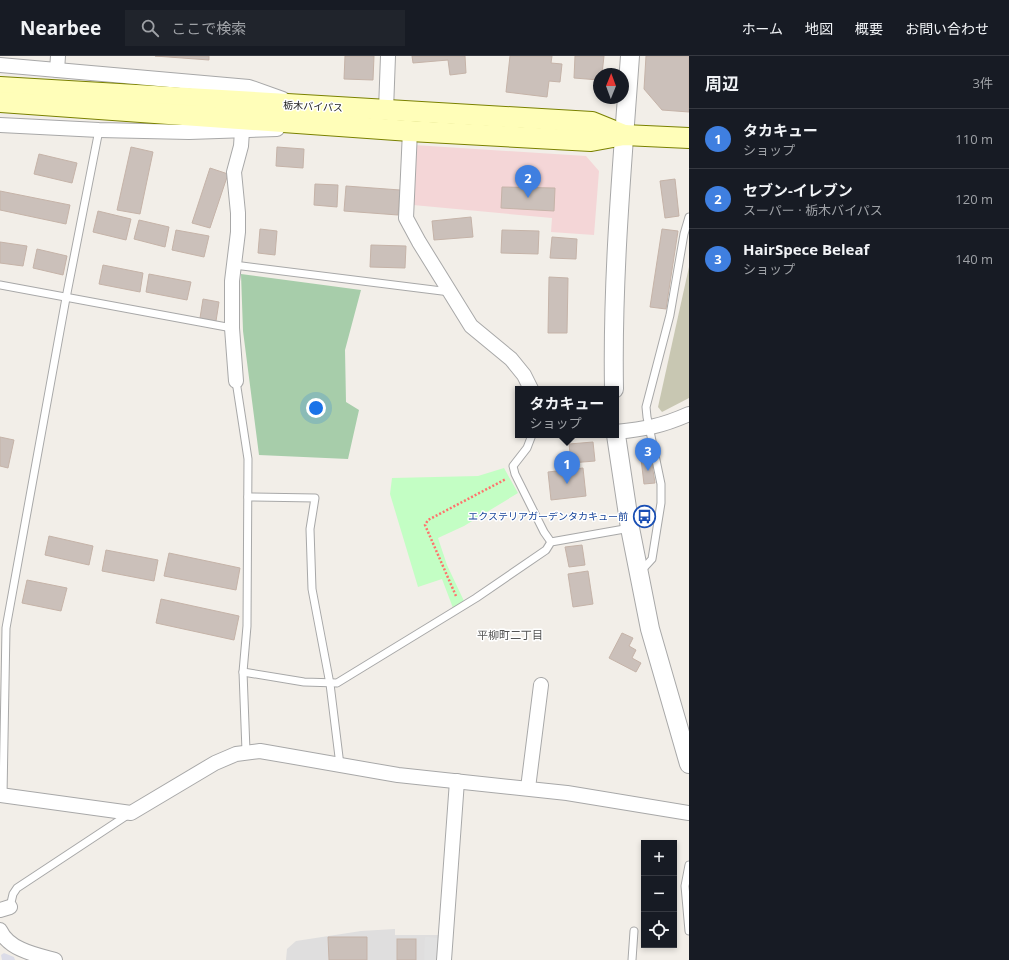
<!DOCTYPE html>
<html lang="ja">
<meta charset="utf-8">
<style>
:root{--surface:#171b24;--page:#20242c;--text:#f1f3f6;--muted:#9ea1a6;--line:#363941;--accent:#7c3aed}
body{margin:0;font-family:"Open Sans","Noto Sans JP",sans-serif;background:var(--page);color:var(--text)}
.controls{position:absolute;right:12px;bottom:12px;display:grid;overflow:hidden;border-radius:0px;box-shadow:0 2px 6px #0003}
.controls button{width:36px;height:36px;display:grid;place-items:center;padding:0;border:0;border-bottom:1px solid var(--line);background:var(--surface);color:var(--text);font:20px sans-serif}
.compass{position:absolute;left:593px;top:12px;width:36px;height:36px;border-radius:50%;background:var(--surface);box-shadow:0 2px 6px #0003;rotate:1deg}
.you{position:absolute;left:316px;top:352px;width:14px;height:14px;margin:-10px;border:3px solid #fff;border-radius:50%;background:#1a73e8;box-shadow:0 0 0 6px #1a73e833}
.badge{display:grid;place-items:center;width:26px;height:26px;border-radius:50%;background:var(--accent);color:#fff;font-size:13px;font-weight:700}
.pin{position:absolute;translate:-50% -33px;filter:drop-shadow(0 1px 2px #0008)}
.pin::after{content:'';position:absolute;top:21px;width:14px;height:12px;background:inherit;clip-path:polygon(0 0,100% 0,50% 100%)}
.popup{position:absolute;left:515px;top:330px;width:104px;height:52px;box-sizing:border-box;display:grid;place-content:center;border-radius:0px;background:var(--surface);filter:drop-shadow(0 1px 3px #0005);font-size:13px;white-space:nowrap;color:var(--muted)}
.popup b{font-size:15px;color:var(--text)}
.popup::after{content:'';position:absolute;left:50%;top:100%;margin-left:-8px;border:8px solid transparent;border-top-color:var(--surface)}
.list{margin:0;padding:0;list-style:none}
h2{display:flex;justify-content:space-between;align-items:center;height:52px;margin:0;padding:0 16px;font-size:17px}
h2 small{font-size:13px;font-weight:400;color:var(--muted)}
.list li{display:grid;grid-template-columns:26px 1fr auto;gap:12px;align-items:center;box-sizing:border-box;height:60px;padding:0 16px;border-top:1px solid var(--line)}
.list b{display:block;font-size:15px;white-space:nowrap}
.list p{margin:0;font-size:13px;white-space:nowrap;color:var(--muted)}
.list em{font-size:13px;font-style:normal;color:var(--muted)}
.icon{flex:none;width:22px;height:22px;fill:none;stroke:currentColor;stroke-width:2;stroke-linecap:round;stroke-linejoin:round}
.map{position:relative;flex:none;width:689px;height:904px;overflow:hidden}
header{display:flex;align-items:center;gap:24px;box-sizing:border-box;height:56px;padding:0 20px;background:var(--surface);border-bottom:1px solid var(--line)}
header strong{font-size:19px}
nav{display:flex;gap:22px;margin-inline-start:auto;font-size:14px}
.search{width:280px;height:36px;background:var(--page);display:flex;align-items:center;gap:10px;box-sizing:border-box;padding:0 14px;border-radius:0px;color:var(--muted);font-size:15px}
main{display:flex}
aside{flex:1;background:var(--surface)}
.map>svg:first-child{display:block}
.residential{fill:#dfdede}
.commercial{fill:#f4d6d7}
.construction{fill:#c8c7b2}
.cemetery{fill:#a7cdaa}
.park{fill:#c3fec4}
.parking{fill:#e1e1e1}
.plaza{fill:#dbdce8}
.building{fill:#cbc0ba;stroke:#c5b3a8}
.lines{fill:none;stroke-linecap:round;stroke-linejoin:round}
.service-casing{stroke:#a8a8a8;stroke-width:9}
.minor-casing{stroke:#a8a8a8;stroke-width:16}
.tertiary-casing{stroke:#a8a8a8;stroke-width:20}
.secondary-casing{stroke:#7a8100;stroke-width:22}
.path{stroke:#ff726c;stroke-width:2.5;stroke-dasharray:2 2;stroke-linecap:butt}
.service{stroke:#fff;stroke-width:7}
.minor{stroke:#fff;stroke-width:14}
.tertiary{stroke:#fff;stroke-width:18}
.secondary{stroke:#fffeb9;stroke-width:20}
.labels{text-anchor:middle;stroke-width:3;stroke-linejoin:round;paint-order:stroke}
.street-label{font-size:10px;fill:#212121;stroke:#fff}
.transit-label{font-size:10px;fill:#164399;stroke:#fff;text-anchor:end}
.neighbourhood-label{font-size:11px;fill:#545454;stroke:#fff}
</style>
<header>
<strong>Nearbee</strong>
<div class="search"><svg class="icon" aria-label="search" viewBox="0 0 24 24"><circle cx="10" cy="10" r="6"/><path d="M15 15l6 6"/></svg>ここで検索</div>
<nav><a>ホーム</a><a>地図</a><a>概要</a><a>お問い合わせ</a></nav>
</header>
<main>
<div class="map">
<svg width="689" height="904" viewBox="0 0 689 904">
<rect width="100%" height="100%" fill="#f2eee8"/>
<!-- residential -->
<polygon class="residential" points="395,873 395,879 440,879 438,904 286,904 287,893 296,885 361,875"/>
<!-- commercial -->
<polygon class="commercial" points="414,89 586,100 599,115 594,179 551,176 552,162 413,149"/>
<!-- construction -->
<polygon class="construction" points="689,211 689,342 662,356 658,351"/>
<!-- cemetery -->
<polygon class="cemetery" points="241,218 361,234 345,294 346,346 359,354 348,403 259,399 243,275"/>
<!-- park -->
<polygon class="park" points="504,412 518,437 464,470 438,482 447,509 464,545 453,552 442,523 418,531 390,438 392,422 478,420"/>
<!-- parking -->
<polygon class="parking" points="425,881 440,882 438,904 424,904"/>
<!-- plaza -->
<polygon class="plaza" points="4,897 14,901 15,904 2,904 1,899"/>
<!-- building -->
<g class="building">
<polygon points="155,0 209,0 209,4"/>
<polygon points="345,0 374,0 373,24 344,23"/>
<polygon points="412,0 465,0 466,17 450,19 448,4 413,7"/>
<polygon points="510,0 552,0 551,7 562,8 560,26 549,25 547,41 506,36"/>
<polygon points="575,0 604,0 602,18 599,18 599,24 574,22"/>
<polygon points="646,0 689,0 689,56 662,54 644,33"/>
<polygon points="131,91 153,96 140,158 117,154"/>
<polygon points="277,91 304,93 303,112 276,110"/>
<polygon points="39,98 77,107 72,127 34,118"/>
<polygon points="210,112 228,118 210,172 192,167"/>
<polygon points="675,123 679,160 665,162 660,125"/>
<polygon points="315,128 338,129 337,151 314,149"/>
<polygon points="346,130 400,134 398,159 344,155"/>
<polygon points="502,131 555,132 554,155 501,152"/>
<polygon points="0,135 70,149 66,168 0,154"/>
<polygon points="98,155 131,163 126,184 93,176"/>
<polygon points="471,161 473,181 434,184 432,165"/>
<polygon points="139,164 169,171 165,191 134,183"/>
<polygon points="260,173 277,175 275,199 258,197"/>
<polygon points="662,173 678,175 666,253 650,251"/>
<polygon points="176,174 209,180 204,201 172,194"/>
<polygon points="502,174 539,175 538,198 501,197"/>
<polygon points="552,181 577,183 576,203 550,202"/>
<polygon points="0,186 27,190 23,210 0,207"/>
<polygon points="371,189 406,190 405,212 370,211"/>
<polygon points="37,193 67,200 63,219 33,212"/>
<polygon points="103,209 143,217 140,236 99,228"/>
<polygon points="149,218 191,226 187,244 146,236"/>
<polygon points="549,221 568,222 567,277 548,277"/>
<polygon points="203,243 219,246 216,265 200,262"/>
<polygon points="0,381 14,384 8,412 0,410"/>
<polygon points="593,386 595,405 571,407 569,388"/>
<polygon points="651,402 655,427 644,428 641,403"/>
<polygon points="583,412 586,440 551,444 548,416"/>
<polygon points="49,480 93,490 89,509 45,499"/>
<polygon points="582,489 585,509 569,511 565,491"/>
<polygon points="106,494 158,504 154,525 102,515"/>
<polygon points="169,497 240,512 236,534 164,520"/>
<polygon points="588,515 593,548 573,551 568,518"/>
<polygon points="27,524 67,532 61,555 22,547"/>
<polygon points="161,543 239,560 234,584 156,567"/>
<polygon points="622,577 633,582 629,590 636,594 632,602 641,607 636,616 609,602"/>
<polygon points="328,881 367,881 367,904 329,904"/>
<rect x="397" y="883" width="19" height="21"/>
</g>
<g class="lines">
<defs>
<g id="service">
<polyline points="234,209 450,236"/>
<polyline points="0,229 232,272"/>
<polyline points="236,325 248,403 247,570 243,616 246,695"/>
<polyline points="532,379 527,392 513,410 515,418 544,476 551,486"/>
<polyline points="248,441 315,442 310,473 312,533 330,628 340,709"/>
<polyline points="641,515 652,503 661,447 661,428 647,361 646,351 670,259 684,178 689,161"/>
<polyline points="243,616 304,626 337,627 476,542 546,494 551,486 630,472"/>
<polyline points="3,739 6,572 66,242 99,74"/>
<polyline points="689,809 685,830 689,875"/>
<polyline points="10,851 13,838 17,832 129,758"/>
<polyline points="632,904 634,875"/>
</g>
<g id="minor">
<polyline points="0,9 249,31 283,43"/>
<polyline points="57,14 58,0"/>
<polyline points="386,54 388,0"/>
<polyline points="0,69 99,74 189,76 277,73"/>
<polyline points="410,75 406,162 419,186 471,270 511,303 524,319 531,333"/>
<polyline points="236,325 232,272 232,225 238,176 238,157 234,116 241,90 242,75"/>
<path d="M616,376C645,373 662,370 689,358"/>
<polyline points="528,732 541,629"/>
<polyline points="0,739 131,757 215,707 236,698 260,695 398,719 567,737 689,757"/>
<polyline points="0,854 10,851"/>
<path d="M0,874C9,894 37,899 55,904"/>
<polyline points="444,904 457,725"/>
</g>
<g id="tertiary">
<path d="M614,333C612,222 622,111 630,0"/>
<polyline points="616,379 630,472 650,573 689,708"/>
</g>
<g id="secondary">
<polyline points="0,31 592,66 624,79"/>
<polyline points="0,46 410,75 591,85 624,79 689,82"/>
</g>
</defs>
<!-- service casing -->
<use href="#service" class="service-casing"/>
<!-- minor casing -->
<use href="#minor" class="minor-casing"/>
<!-- tertiary casing -->
<use href="#tertiary" class="tertiary-casing"/>
<!-- secondary casing -->
<use href="#secondary" class="secondary-casing"/>
<!-- path -->
<polyline class="path" points="456,540 425,469 428,464 506,423"/>
<!-- service -->
<use href="#service" class="service"/>
<!-- minor -->
<use href="#minor" class="minor"/>
<!-- tertiary -->
<use href="#tertiary" class="tertiary"/>
<!-- secondary -->
<use href="#secondary" class="secondary"/>
</g>
<!-- icons -->
<defs>
<symbol id="bus-ring" viewBox="-11 -11 22 22"><circle r="9.5" fill="#fff" stroke="#1a4fb4" stroke-width="1.5"/><path d="M-5-6H5V4H4V6H2V4H-2V6H-4V4H-5ZM-3.5-4V0h7V-4ZM-3.5 1.2v1.5H-2V1.2ZM2 1.2v1.5H3.5V1.2Z" fill="#1a4fb4"/></symbol>
</defs>
<g fill-rule="evenodd">
<use href="#bus-ring" x="632" y="448" width="25" height="25"/>
</g>
<g class="labels">
<!-- street labels -->
<g class="street-label">
<text transform="translate(313 50) rotate(3)" y="4">栃木バイパス</text>
</g>
<!-- transit labels -->
<g class="transit-label">
<text x="628" y="464">エクステリアガーデンタカキュー前</text>
</g>
<!-- neighbourhood labels -->
<g class="neighbourhood-label">
<text x="510" y="583">平柳町二丁目</text>
</g>
</g>
</svg>
<div class="controls">
<button>+</button>
<button>−</button>
<button><svg class="icon" aria-label="locate" viewBox="0 0 24 24"><circle cx="12" cy="12" r="6"/><path d="M12 2v4M12 18v4M2 12h4M18 12h4"/></svg></button>
</div>
<svg class="compass" viewBox="-18 -18 36 36"><path d="M0-13l5 13h-10z" fill="#e53935"/><path d="M0 13l5-13h-10z" fill="#9ea1a6"/></svg>
<div class="you"></div>
<div class="pin badge" style="left:567px;top:428px;background:#3f7fe0">1</div>
<div class="popup"><b>タカキュー</b>ショップ</div>
<div class="pin badge" style="left:528px;top:142px;background:#3f7fe0">2</div>
<div class="pin badge" style="left:648px;top:415px;background:#3f7fe0">3</div>
</div>
<aside>
<h2>周辺<small>3件</small></h2>
<ul class="list">
<li><span class="badge" style="background:#3f7fe0">1</span><div><b>タカキュー</b><p>ショップ</p></div><em>110 m</em></li>
<li><span class="badge" style="background:#3f7fe0">2</span><div><b>セブン-イレブン</b><p>スーパー · 栃木バイパス</p></div><em>120 m</em></li>
<li><span class="badge" style="background:#3f7fe0">3</span><div><b>HairSpece Beleaf</b><p>ショップ</p></div><em>140 m</em></li>
</ul>
</aside>
</main>
